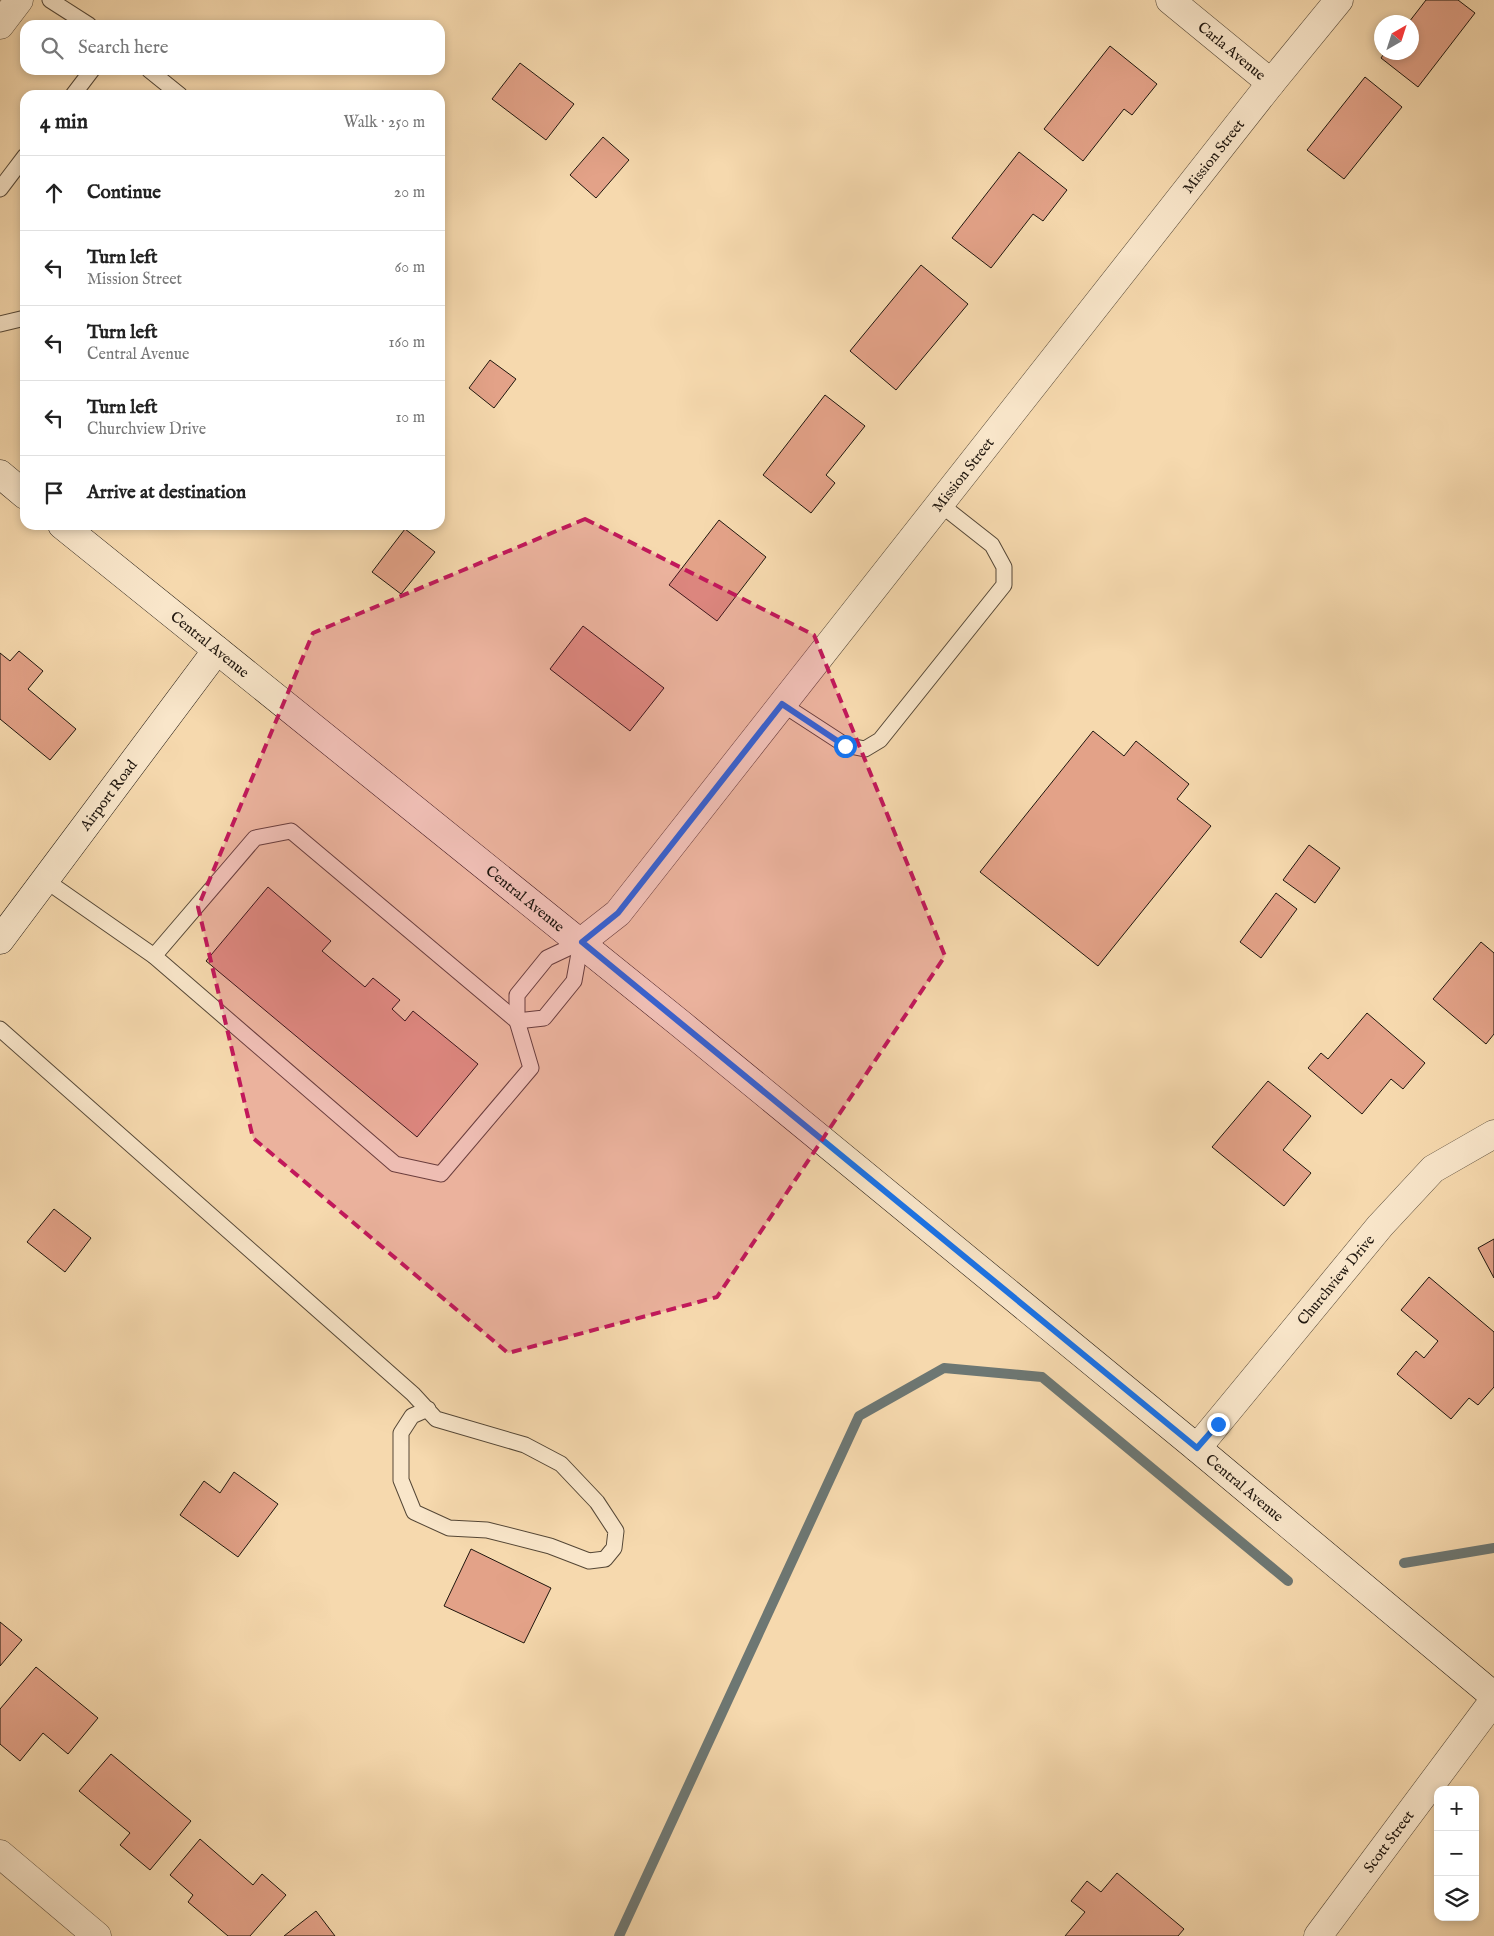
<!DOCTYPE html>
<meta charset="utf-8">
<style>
:root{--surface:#fff;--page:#f6f6f6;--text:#222;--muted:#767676;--line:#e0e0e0}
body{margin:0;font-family:"IM FELL English",serif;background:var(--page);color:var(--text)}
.controls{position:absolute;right:15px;bottom:15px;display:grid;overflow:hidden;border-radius:10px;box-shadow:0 2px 8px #0003}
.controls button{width:45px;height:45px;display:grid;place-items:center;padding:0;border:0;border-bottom:1px solid var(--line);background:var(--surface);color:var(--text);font:25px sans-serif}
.compass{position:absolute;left:1374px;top:15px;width:45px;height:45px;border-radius:50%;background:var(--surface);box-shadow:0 2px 8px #0003;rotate:39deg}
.stop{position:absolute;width:15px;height:15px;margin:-11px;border:4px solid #1a73e8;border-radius:50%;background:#fff}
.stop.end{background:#1a73e8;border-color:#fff;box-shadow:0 1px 5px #0008}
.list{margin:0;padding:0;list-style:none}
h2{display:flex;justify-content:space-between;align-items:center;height:65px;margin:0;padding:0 20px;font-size:21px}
h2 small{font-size:16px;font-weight:400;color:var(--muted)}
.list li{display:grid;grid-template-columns:32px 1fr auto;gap:15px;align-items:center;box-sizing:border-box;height:75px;padding:0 20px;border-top:1px solid var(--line)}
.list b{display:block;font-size:19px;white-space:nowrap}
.list p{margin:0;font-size:16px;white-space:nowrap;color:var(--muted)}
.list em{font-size:16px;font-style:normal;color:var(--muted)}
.icon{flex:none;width:28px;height:28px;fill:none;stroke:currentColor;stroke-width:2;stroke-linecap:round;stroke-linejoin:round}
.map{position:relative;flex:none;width:1494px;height:1936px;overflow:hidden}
.search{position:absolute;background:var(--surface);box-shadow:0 2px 8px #0003;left:20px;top:20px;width:425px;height:55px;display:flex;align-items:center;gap:12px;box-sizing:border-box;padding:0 18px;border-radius:15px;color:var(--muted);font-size:19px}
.panel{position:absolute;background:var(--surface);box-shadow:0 2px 8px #0003;left:20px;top:90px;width:425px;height:440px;border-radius:15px}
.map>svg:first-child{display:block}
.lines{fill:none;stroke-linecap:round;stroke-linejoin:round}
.stream{stroke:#6d7773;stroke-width:10}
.building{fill:#e3a288;stroke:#1f160e}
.lane-casing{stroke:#554736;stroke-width:17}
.street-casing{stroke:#554736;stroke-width:29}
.secondary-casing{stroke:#1f160e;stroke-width:29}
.lane{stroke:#f9e6ca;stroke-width:15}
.street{stroke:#f9e6ca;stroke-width:28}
.secondary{stroke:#f9e6ca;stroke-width:28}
.route{stroke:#1a73e8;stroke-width:6}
.marked{fill:#c2185b;fill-opacity:0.2;stroke:#c2185b;stroke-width:4;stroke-dasharray:10 6;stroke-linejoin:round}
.labels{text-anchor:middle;stroke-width:4.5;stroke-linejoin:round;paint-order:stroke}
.street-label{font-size:15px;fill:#1f160e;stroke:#f9e6ca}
</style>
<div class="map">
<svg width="1494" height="1936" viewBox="0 0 1494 1936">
<rect width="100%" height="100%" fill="#f6d9ae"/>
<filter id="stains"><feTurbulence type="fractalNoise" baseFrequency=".004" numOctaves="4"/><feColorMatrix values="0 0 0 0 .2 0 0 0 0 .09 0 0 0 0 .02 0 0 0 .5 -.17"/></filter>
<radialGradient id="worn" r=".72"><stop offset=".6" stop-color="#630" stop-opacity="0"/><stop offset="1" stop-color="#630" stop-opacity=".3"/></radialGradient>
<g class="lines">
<!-- stream -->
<g class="stream">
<polyline points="1404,1563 1494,1548"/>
<polyline points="619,1936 859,1416 944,1368 1042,1377 1288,1581"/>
</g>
</g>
<!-- building -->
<g class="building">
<polygon points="1426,0 1458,0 1475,13 1418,87 1381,58 1385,52 1412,52 1412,22 1409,22"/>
<polygon points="1110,46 1157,84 1132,115 1124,109 1083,161 1044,129"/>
<polygon points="520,63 574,104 546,140 492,99"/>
<polygon points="1365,77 1402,107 1344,179 1307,150"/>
<polygon points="603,137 629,160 596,198 570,175"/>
<polygon points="1019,152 1067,190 1043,221 1033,214 991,268 952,238"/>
<polygon points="921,265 968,304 896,390 850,351"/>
<polygon points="490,360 516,379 494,408 469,388"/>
<polygon points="825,395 865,426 826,475 835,483 811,513 763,475"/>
<polygon points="719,520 766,557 717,621 669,585"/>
<polygon points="405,529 435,552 401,594 372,572"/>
<polygon points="583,626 664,688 630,731 550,669"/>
<polygon points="19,651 43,671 28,689 76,729 50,760 0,719 0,653 10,661"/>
<polygon points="1093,731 1124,756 1136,741 1189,784 1177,799 1211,826 1098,966 980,872"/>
<polygon points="1309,845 1340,868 1315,903 1283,880"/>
<polygon points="268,887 331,941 322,951 365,987 373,978 400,1000 392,1009 405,1021 413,1011 478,1064 417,1137 206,961"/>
<polygon points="1276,893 1297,909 1261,958 1240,942"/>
<polygon points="1481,942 1494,953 1494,1034 1486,1044 1433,999"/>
<polygon points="1367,1013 1425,1063 1403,1089 1391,1079 1362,1114 1308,1068 1321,1053 1328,1059"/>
<polygon points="1268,1081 1311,1116 1283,1150 1311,1173 1284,1206 1212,1147"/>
<polygon points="54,1209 91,1238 65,1272 27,1242"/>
<polygon points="1494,1239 1494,1278 1478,1248"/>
<polygon points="1429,1277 1494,1332 1494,1387 1478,1405 1469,1398 1451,1419 1397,1374 1416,1351 1424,1358 1438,1341 1401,1310"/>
<polygon points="234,1472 278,1504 238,1557 180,1515 204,1481 220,1493"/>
<polygon points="471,1549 551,1588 524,1643 444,1606"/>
<polygon points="0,1622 22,1640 0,1666"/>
<polygon points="36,1667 98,1718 68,1754 43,1733 20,1761 0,1744 0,1709"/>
<polygon points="111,1754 191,1821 150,1870 120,1845 130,1833 79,1791"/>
<polygon points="200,1839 253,1885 262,1874 286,1895 250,1936 228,1936 188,1902 193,1895 170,1875"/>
<polygon points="1117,1873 1184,1929 1178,1936 1065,1936 1085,1912 1071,1901 1087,1881 1101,1892"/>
<polygon points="316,1911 335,1936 284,1936"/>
</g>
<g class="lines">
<defs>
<g id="lane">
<polyline points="50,0 89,25"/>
<polyline points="149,70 180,95"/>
<polyline points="73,95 92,70"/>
<polyline points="0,189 25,156"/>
<polyline points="0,324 25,318"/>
<polyline points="782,704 845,745 865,749 880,740 1004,585 1004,567 992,545 940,504"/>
<polyline points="45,880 154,956 395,1164 441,1174 531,1068 517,1021 517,995 547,958 581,942"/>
<polyline points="154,956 255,838 291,831 517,1021 544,1018 574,981 581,942"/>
<polyline points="0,1029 413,1394 436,1419 525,1445 561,1464 597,1502 616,1531 614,1548 605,1559 589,1561 550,1546 487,1530 449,1528 414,1512 401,1480 401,1433 412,1416 428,1409"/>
</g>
<g id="street">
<path id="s1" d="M1170,0L1271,83"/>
<polyline points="0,25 19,0"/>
<path id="s2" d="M581,942L618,913L1271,83L1339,0"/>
<path id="s3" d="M1197,1448L1380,1226L1433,1169L1494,1134"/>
<polyline points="0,1854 97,1936"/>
<path id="s4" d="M1318,1936L1494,1700"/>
</g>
<g id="secondary">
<polyline points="0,474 25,495"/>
<path id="s5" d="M62,525L682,1025L1197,1448L1494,1696"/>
<path id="s6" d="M0,940L217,650"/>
</g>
</defs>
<!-- lane casing -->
<use href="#lane" class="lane-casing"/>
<!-- street casing -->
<use href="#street" class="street-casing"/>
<!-- secondary casing -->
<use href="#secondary" class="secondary-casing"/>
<!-- lane -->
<use href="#lane" class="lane"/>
<!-- street -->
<use href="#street" class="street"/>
<!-- secondary -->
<use href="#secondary" class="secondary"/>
</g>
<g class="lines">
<!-- route -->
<polyline class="route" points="845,746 782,704 618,913 582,942 1197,1448 1218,1424"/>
</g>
<!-- marked area -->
<path class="marked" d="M585,519L814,635L945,956L717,1297L508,1353L253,1138L198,907L313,633Z"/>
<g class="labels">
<!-- street labels -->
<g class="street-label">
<text dy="5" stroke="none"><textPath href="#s1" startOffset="80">Carla Avenue</textPath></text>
<text dy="5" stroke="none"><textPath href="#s2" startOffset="1010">Mission Street</textPath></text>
<text dy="5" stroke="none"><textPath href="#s2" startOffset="605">Mission Street</textPath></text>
<text dy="5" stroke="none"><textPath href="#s5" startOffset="190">Central Avenue</textPath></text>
<text dy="5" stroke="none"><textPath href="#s6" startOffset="181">Airport Road</textPath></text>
<text dy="5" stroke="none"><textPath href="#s5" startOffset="595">Central Avenue</textPath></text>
<text dy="5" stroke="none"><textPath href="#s3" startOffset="218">Churchview Drive</textPath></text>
<text dy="5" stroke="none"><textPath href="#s5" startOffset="1525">Central Avenue</textPath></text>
<text dy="5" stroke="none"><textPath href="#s4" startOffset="118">Scott Street</textPath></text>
</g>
</g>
<rect width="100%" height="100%" filter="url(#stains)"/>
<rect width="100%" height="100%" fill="url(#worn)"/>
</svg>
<div class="controls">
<button>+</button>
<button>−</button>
<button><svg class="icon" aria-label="layers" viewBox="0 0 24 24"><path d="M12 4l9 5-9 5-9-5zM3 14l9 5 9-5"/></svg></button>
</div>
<svg class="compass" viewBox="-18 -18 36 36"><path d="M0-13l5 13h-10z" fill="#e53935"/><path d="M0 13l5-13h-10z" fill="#767676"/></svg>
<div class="stop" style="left:845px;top:746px"></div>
<div class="stop end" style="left:1218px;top:1424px"></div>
<div class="search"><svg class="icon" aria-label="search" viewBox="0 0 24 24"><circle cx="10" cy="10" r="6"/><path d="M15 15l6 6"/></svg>Search here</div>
<section class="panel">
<h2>4 min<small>Walk · 250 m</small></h2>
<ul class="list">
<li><svg class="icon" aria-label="ahead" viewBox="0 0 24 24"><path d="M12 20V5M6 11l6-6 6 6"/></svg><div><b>Continue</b></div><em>20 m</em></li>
<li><svg class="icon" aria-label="left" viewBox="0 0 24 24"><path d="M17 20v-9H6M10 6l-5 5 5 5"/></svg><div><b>Turn left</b><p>Mission Street</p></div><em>60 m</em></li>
<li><svg class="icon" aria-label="left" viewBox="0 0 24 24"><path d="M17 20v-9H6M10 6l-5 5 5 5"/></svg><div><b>Turn left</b><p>Central Avenue</p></div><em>160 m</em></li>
<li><svg class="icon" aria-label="left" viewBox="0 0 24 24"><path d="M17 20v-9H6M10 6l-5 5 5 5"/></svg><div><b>Turn left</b><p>Churchview Drive</p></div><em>10 m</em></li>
<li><svg class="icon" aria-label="arrive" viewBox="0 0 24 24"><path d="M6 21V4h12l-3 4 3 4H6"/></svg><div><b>Arrive at destination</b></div></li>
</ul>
</section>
</div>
